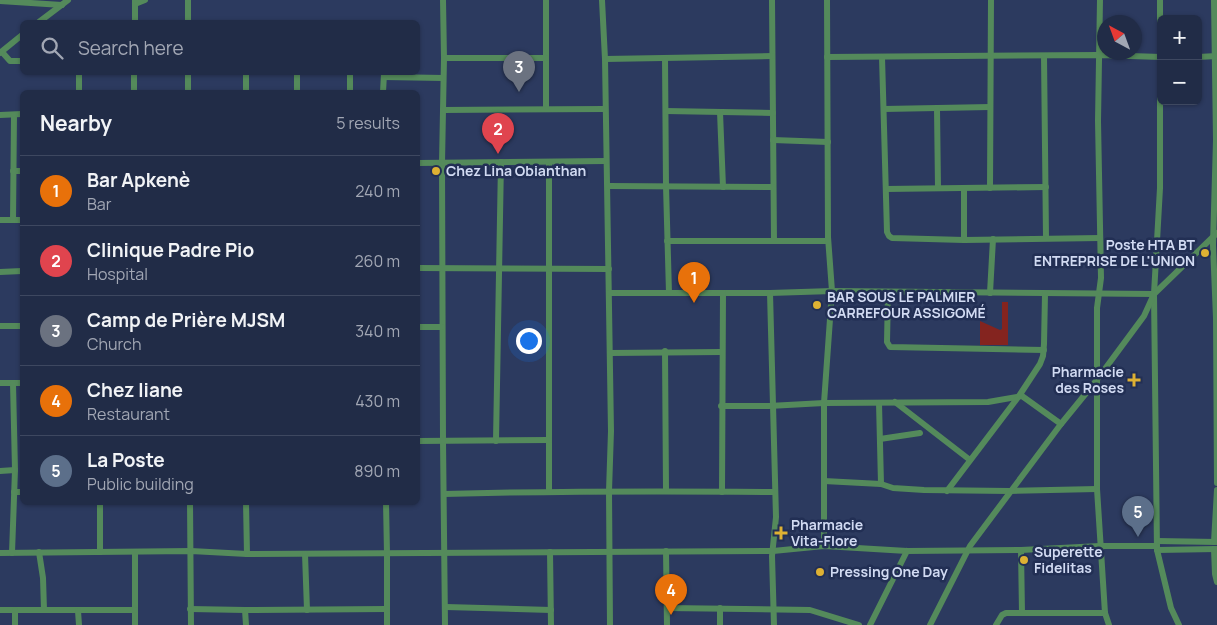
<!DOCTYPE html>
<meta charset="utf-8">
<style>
:root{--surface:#212c47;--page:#29344e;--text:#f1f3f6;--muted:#a2a7b4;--line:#3e4860;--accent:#8bbbb9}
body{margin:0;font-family:Manrope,sans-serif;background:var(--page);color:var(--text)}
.controls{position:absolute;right:15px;top:15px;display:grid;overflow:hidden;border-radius:8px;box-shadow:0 1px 4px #0004}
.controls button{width:45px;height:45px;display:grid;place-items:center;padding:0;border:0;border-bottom:1px solid var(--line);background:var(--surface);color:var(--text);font:25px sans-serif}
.compass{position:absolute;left:1097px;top:15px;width:45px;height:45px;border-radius:50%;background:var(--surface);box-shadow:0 1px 4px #0004;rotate:319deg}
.you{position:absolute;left:528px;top:340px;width:18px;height:18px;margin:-12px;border:4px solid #fff;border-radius:50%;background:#1a73e8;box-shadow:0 0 0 8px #1a73e833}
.badge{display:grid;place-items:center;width:32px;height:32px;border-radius:50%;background:var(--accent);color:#fff;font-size:16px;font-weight:700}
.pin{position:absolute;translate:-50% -41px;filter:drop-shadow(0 1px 2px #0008)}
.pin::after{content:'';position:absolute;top:26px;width:18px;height:15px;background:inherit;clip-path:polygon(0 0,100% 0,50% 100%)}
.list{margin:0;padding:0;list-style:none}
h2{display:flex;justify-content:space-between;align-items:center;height:65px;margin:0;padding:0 20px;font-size:21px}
h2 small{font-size:16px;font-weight:400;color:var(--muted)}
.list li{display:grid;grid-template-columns:32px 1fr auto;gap:15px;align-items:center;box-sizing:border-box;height:70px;padding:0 20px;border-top:1px solid var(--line)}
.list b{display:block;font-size:19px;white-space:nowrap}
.list p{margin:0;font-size:16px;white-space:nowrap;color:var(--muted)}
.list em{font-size:16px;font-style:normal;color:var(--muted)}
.icon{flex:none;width:28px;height:28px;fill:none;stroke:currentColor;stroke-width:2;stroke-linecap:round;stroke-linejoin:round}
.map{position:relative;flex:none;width:1217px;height:625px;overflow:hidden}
.search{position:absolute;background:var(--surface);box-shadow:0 1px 4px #0004;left:20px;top:20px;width:400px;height:55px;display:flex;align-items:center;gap:12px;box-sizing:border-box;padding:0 18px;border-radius:8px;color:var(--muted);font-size:19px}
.panel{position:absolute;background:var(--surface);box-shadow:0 1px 4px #0004;left:20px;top:90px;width:400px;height:415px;border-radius:8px}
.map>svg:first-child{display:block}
.green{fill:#84241f}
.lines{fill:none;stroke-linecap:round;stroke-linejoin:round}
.minor{stroke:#548a5b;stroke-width:6}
.poi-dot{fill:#deb133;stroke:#222f54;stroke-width:2}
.labels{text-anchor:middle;stroke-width:5;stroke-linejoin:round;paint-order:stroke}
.poi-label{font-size:14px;font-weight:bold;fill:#d1daf2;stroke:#222f54;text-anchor:start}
</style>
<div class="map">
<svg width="1217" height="625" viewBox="0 0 1217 625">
<rect width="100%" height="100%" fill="#2c3a5f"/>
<!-- green -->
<polygon class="green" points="1002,302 1008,302 1008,345 980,345 980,321 1000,330 1002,329"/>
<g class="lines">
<!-- minor -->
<g class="minor">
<polyline points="443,0 444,58 442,163 443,441 445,625"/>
<polyline points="546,0 546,108"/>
<polyline points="602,0 605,59 611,431 609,491 610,625"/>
<polyline points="772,0 774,241"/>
<polyline points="1100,0 1098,121 1101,278 1097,308 1097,489 1105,613 1109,625"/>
<polyline points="1160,0 1160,188 1154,294 1157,550 1171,608 1179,625"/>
<polyline points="1214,0 1216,140 1213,245 1216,318 1217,483"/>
<polyline points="0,1 62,5"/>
<polyline points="135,4 145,0"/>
<polyline points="39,22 68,0"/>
<polyline points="135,22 135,0"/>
<polyline points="188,22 188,0"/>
<polyline points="2,52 10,61 22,61"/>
<polyline points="0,53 22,35"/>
<polyline points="1044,56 1046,238"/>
<polyline points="827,57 1099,55 1161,57"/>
<polyline points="882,57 887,232 889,236 892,238 964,240 1100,238"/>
<polyline points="1198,57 1217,56"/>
<polyline points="444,58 546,58"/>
<polyline points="605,59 772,56"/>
<polyline points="665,59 666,186 669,293"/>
<polyline points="134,72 134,92"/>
<polyline points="188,72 188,92"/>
<polyline points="246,72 246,92"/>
<polyline points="297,72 297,92"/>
<polyline points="384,77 443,78"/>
<polyline points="79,92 79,72"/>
<polyline points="350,92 350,72"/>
<polyline points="383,92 384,74"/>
<polyline points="884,109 990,107"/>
<polyline points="937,109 938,188"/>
<polyline points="443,110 605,109"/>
<polyline points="666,111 773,113"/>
<polyline points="720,112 723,187"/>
<polyline points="0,115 22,114"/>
<polyline points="773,140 828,142"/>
<polyline points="549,162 549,491"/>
<polyline points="418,163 606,161"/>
<polyline points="13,171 22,171"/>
<polyline points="608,186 773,187"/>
<polyline points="964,188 964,240"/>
<polyline points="990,188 991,0"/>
<polyline points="886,189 1046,187"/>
<polyline points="0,220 22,220"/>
<polyline points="13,220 14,115"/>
<polyline points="667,241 828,241"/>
<polyline points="418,268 609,269"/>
<polyline points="0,272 22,271"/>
<polyline points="888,292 887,342 890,347 1044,350"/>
<polyline points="609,293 770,293 832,291 1154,294"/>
<polyline points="770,293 776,517 772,556 774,625"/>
<polyline points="990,293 993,239"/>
<polyline points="0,326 22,326"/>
<polyline points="418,327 442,327"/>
<polyline points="665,351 666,490"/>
<polyline points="610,353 721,352"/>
<polyline points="0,383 22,383"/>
<polyline points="895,402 970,460"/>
<polyline points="879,403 881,484"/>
<polyline points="721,406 769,406 824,403 988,402 1022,396 1061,424"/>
<polyline points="880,439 920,433"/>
<polyline points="418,441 549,440"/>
<polyline points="496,441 501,162"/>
<polyline points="0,471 15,470"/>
<polyline points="824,481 881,484 893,488 924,490 1010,491 1097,489"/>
<polyline points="947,491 1019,396 1040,364 1043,356 1044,344 1045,294"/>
<polyline points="14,492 22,492"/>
<polyline points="722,492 723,293"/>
<path d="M444,494C555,491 665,491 775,492"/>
<polyline points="190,502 191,625"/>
<polyline points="246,502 247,554"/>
<polyline points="386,502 387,553 387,625"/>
<polyline points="1157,541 1217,542"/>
<polyline points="1214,542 1217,490"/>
<polyline points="824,546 824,403 832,291 828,237 827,0"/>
<polyline points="1214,549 1215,574 1217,582"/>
<polyline points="1021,550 1022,613"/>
<polyline points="1157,550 1217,549"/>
<polyline points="666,551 667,625"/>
<polyline points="39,552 43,578 44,610"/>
<polyline points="100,552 100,502"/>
<polyline points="135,552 135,625"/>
<polyline points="550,552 551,625"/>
<polyline points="0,553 191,551 247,554 773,551 824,546 907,551 1021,550 1100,546 1157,546"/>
<polyline points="12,553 15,470 13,384"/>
<polyline points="305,554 307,610"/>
<polyline points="446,607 551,610"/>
<polyline points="667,608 810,610 859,625"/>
<polyline points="720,608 720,625"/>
<polyline points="190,609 245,610 387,609"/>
<polyline points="0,610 135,610"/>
<polyline points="245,610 246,625"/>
<polyline points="78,611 79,625"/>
<polyline points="15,625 15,610"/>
<polyline points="870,625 907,551"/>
<polyline points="930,625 970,546 1061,424 1096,381 1144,316 1154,294 1217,233"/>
<polyline points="996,625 1002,615 1006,613 1105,613"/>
</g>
</g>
<!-- markers -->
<g class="poi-dot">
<circle cx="436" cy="171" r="5"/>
<circle cx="1205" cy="253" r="5"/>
<circle cx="817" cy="305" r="5"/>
<path d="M1131.5 372.5h5v5h5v5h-5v5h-5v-5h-5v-5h5z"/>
<path d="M778.5 525.5h5v5h5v5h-5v5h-5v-5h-5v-5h5z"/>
<circle cx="1024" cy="560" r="5"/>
<circle cx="820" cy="572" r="5"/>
</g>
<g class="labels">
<!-- poi labels -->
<g class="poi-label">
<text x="446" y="176">Chez Lina Obianthan</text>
<text x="1195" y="250" text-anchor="end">Poste HTA BT<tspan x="1195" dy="16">ENTREPRISE DE L'UNION</tspan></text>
<text x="827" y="302">BAR SOUS LE PALMIER<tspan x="827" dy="16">CARREFOUR ASSIGOMÉ</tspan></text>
<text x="1124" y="377" text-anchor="end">Pharmacie<tspan x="1124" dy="16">des Roses</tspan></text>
<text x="791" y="530">Pharmacie<tspan x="791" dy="16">Vita-Flore</tspan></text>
<text x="1034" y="557">Superette<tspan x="1034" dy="16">Fidelitas</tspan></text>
<text x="830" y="577">Pressing One Day</text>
</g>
</g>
</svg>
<div class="controls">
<button>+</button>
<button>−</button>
</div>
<svg class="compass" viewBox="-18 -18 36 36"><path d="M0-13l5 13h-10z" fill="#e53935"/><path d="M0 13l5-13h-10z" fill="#a2a7b4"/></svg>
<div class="you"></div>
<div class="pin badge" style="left:694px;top:303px;background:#e8710a">1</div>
<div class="pin badge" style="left:498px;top:154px;background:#e0444e">2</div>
<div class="pin badge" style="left:519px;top:92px;background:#6b7280">3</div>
<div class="pin badge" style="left:671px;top:615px;background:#e8710a">4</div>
<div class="pin badge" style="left:1138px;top:537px;background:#5c6f8a">5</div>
<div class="search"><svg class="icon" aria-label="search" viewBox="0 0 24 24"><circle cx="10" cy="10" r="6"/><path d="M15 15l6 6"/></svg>Search here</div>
<section class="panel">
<h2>Nearby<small>5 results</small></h2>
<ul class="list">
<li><span class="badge" style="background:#e8710a">1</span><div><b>Bar Apkenè</b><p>Bar</p></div><em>240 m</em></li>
<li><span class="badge" style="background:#e0444e">2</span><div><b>Clinique Padre Pio</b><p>Hospital</p></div><em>260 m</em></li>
<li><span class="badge" style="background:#6b7280">3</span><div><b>Camp de Prière MJSM</b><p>Church</p></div><em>340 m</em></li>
<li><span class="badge" style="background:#e8710a">4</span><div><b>Chez liane</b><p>Restaurant</p></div><em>430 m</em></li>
<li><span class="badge" style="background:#5c6f8a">5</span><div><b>La Poste</b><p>Public building</p></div><em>890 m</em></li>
</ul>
</section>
</div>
